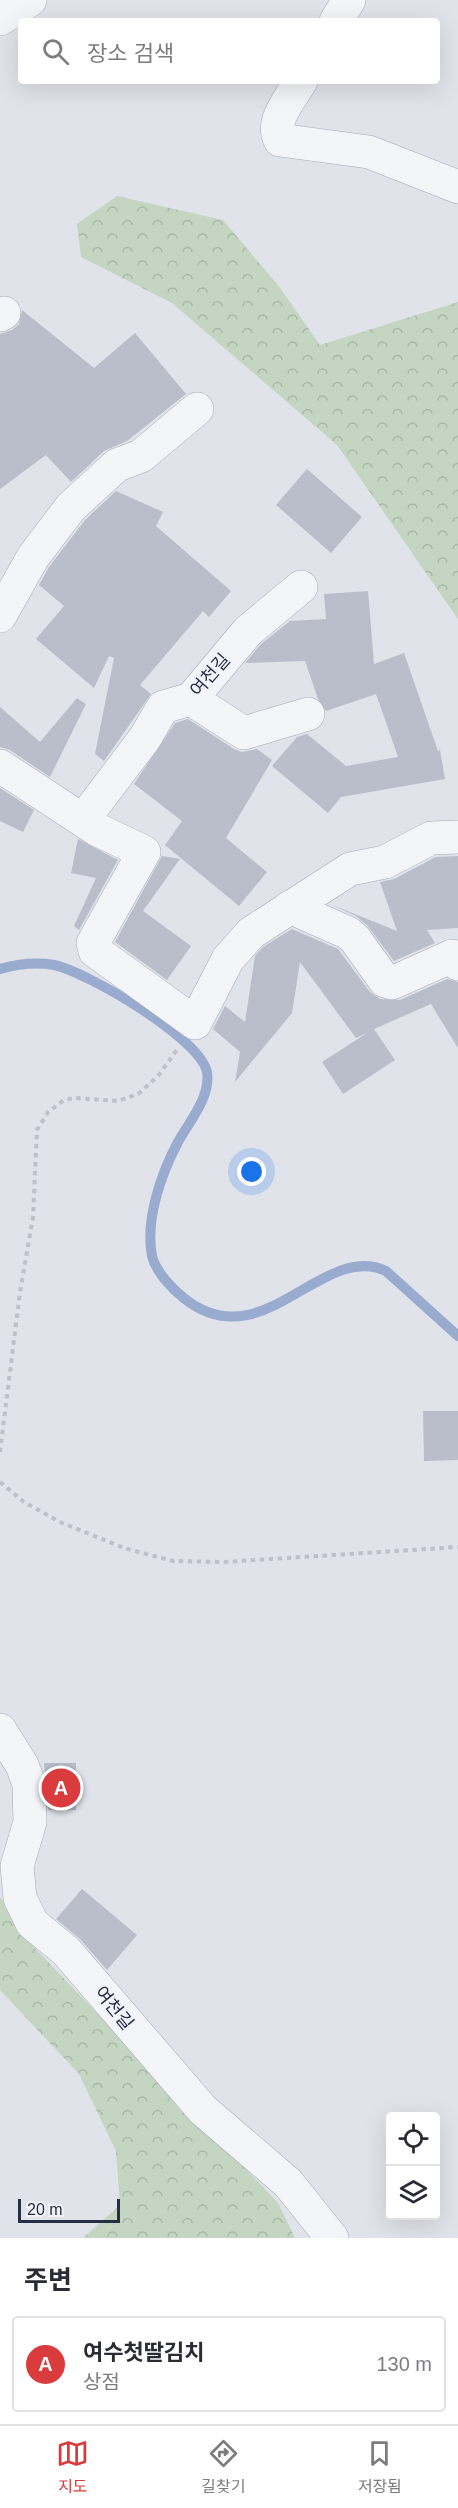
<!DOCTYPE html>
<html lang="ko">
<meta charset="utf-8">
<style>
:root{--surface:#fff;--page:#f7f7f7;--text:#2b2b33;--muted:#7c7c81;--line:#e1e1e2;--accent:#da3b3d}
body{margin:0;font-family:Arial,"Noto Sans KR",sans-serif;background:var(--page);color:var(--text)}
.controls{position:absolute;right:18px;bottom:18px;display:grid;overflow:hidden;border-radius:6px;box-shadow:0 6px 24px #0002}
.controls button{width:54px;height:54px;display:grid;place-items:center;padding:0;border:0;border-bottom:2px solid var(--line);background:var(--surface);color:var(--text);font:30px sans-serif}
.scale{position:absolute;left:18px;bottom:15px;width:102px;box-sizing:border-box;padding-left:6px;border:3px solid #282e44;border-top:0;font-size:16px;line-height:21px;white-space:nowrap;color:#282e44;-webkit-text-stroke:4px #f1f3f8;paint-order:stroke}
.you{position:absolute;left:252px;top:1172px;width:21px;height:21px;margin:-15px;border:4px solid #fff;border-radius:50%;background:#1a73e8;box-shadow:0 0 0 9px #1a73e833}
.badge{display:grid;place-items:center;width:39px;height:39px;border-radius:50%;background:var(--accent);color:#fff;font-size:20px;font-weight:700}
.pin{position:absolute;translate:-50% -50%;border:3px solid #fff;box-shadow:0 2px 6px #0006}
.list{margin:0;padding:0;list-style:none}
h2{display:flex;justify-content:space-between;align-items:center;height:78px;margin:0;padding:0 24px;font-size:26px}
h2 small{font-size:20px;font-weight:400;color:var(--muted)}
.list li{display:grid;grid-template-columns:39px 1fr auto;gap:18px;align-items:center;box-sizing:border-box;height:96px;margin:0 12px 12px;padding:0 12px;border:2px solid var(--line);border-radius:6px}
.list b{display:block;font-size:22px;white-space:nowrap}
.list p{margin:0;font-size:20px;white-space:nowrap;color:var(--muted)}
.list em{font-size:20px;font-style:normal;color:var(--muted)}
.icon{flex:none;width:33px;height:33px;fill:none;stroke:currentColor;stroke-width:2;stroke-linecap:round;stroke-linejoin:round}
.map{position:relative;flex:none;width:458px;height:2238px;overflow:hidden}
.search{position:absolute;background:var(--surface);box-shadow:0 6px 24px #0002;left:18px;right:18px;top:18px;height:66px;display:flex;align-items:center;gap:15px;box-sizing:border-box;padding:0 21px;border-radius:6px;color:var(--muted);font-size:22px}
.sheet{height:186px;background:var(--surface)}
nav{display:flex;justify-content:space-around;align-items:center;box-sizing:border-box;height:84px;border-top:2px solid var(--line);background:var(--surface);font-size:16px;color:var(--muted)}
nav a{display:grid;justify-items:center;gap:3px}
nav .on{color:var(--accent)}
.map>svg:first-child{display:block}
.forest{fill:url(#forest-crowns)}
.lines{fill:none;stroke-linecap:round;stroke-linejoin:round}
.stream{stroke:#99abce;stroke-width:10}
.building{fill:#babecb}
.minor-casing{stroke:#a6a9b6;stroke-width:34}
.path{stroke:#bfc1ca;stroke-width:4;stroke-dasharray:4.5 4.5;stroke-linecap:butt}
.minor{stroke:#f4f5f9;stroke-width:33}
.labels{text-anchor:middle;stroke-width:4.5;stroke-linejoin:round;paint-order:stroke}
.street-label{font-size:18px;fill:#282e44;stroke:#f1f3f8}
</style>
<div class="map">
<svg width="458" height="2238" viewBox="0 0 458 2238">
<defs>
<pattern id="forest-crowns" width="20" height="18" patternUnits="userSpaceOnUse" patternTransform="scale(1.5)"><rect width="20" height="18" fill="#c4d6c1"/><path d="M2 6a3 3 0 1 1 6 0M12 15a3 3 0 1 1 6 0" fill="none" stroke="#a8b8a7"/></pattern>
</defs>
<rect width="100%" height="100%" fill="#e1e3eb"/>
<!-- forest -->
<g class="forest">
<polygon points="117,196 223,220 278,285 320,345 458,302 458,619 337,445 172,303 81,257 77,224"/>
<polygon points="0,1897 33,1946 278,2203 295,2238 83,2238 120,2205 116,2151 79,2074 0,1990"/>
</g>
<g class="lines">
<!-- stream -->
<path class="stream" d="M0,969C18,964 36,962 54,965C87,972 200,1038 207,1072C211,1097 189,1122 178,1142C161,1174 145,1220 152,1256C156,1272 172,1289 185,1299C263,1360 322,1241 386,1271L458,1336"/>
</g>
<!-- building -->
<g class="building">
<polygon points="22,310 94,368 135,333 186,394 127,441 104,451 71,482 46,455 0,489 0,334 12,330 19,324"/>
<polygon points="307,469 362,517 331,553 276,505"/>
<polygon points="116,491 163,512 156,526 231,591 209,617 203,611 140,685 151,694 104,761 95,754 114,658 109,656 94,688 36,639 64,606 39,585 49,567 85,520"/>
<polygon points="368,591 374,664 404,653 438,751 440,750 445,779 341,797 328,813 272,766 297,737 307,734 346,766 398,757 376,694 326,711 318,699 305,661 245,663 261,644 290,621 326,619 324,594"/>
<polygon points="77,698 86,704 50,777 10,750 0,747 0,707 40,742"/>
<polygon points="188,719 234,749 242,752 257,749 272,760 226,838 267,872 239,906 165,845 182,821 134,784 175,723"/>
<polygon points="0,788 34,810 23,832 0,821"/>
<polygon points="78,839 118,860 79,930 74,926 96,878 71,873"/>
<polygon points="162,856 180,859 143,911 191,946 167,980 115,942"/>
<polygon points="458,856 458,928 427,930 435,943 394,961 367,925 356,916 330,904 397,931 380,882 394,879 436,857"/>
<polygon points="292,929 338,949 370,992 380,999 400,1000 447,979 458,982 458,1048 431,1004 374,1029 395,1060 343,1094 322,1062 367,1033 356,1038 300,962 292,1013 235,1082 240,1052 213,1029 225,1006 245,1022 255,956 263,947"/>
<polygon points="423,1411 458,1411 458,1460 424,1461"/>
<polygon points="44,1763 76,1763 76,1810 48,1810"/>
<polygon points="82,1889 137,1935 107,1970 80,1939 56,1919"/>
</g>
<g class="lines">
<defs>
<g id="minor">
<polyline points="0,19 30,0"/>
<polyline points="336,21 349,0"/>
<path d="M301,81C291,98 270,121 280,140L369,152L458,187"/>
<polyline points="0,315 4,313"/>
<polyline points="0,616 33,557 71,507 117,465 141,456 197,409"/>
<polyline points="191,699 244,733 308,714"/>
<polyline points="0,766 96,829 144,852 93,943 95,951 195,1023 228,959 251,933 350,869 385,862 431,838 458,837"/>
<polyline points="83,820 145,738 163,707 191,699 248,631 301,587"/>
<polyline points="290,907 348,933 355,939 385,981 392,983 452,956 458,964"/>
<polyline points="0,1730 22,1765 29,1784 30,1822 17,1866 20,1898 32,1923 66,1951 203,2110 288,2183 332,2238"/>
</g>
</defs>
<!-- minor casing -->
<use href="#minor" class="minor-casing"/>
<!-- path -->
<g class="path">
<polyline points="0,1452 20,1292 33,1217 37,1130 48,1112 64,1100 75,1098 118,1101 138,1094 158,1076 177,1050"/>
<polyline points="0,1482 24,1502 60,1522 124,1548 173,1561 224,1562 458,1547"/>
</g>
<!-- minor -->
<use href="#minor" class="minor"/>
</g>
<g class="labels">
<!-- street labels -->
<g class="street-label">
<text transform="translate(210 675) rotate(-49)" y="6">여천길</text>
<text transform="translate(114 2008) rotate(51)" y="6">여천길</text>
</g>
</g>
</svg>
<div class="controls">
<button><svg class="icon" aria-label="locate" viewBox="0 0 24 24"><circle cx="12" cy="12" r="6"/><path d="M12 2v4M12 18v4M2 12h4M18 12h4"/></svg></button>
<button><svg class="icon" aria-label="layers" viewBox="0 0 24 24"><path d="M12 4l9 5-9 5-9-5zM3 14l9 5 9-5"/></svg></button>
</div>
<div class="scale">20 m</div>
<div class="you"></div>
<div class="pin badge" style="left:61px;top:1788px">A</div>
<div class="search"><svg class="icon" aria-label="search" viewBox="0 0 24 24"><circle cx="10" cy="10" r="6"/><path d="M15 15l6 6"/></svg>장소 검색</div>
</div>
<section class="sheet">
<h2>주변<small></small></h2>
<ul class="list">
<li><span class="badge">A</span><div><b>여수첫딸김치</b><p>상점</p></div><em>130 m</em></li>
</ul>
</section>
<nav>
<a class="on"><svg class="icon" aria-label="map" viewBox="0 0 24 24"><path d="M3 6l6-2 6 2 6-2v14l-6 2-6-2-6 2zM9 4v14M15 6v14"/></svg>지도</a>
<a><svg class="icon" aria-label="directions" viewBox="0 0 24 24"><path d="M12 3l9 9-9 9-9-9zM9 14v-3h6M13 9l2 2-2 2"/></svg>길찾기</a>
<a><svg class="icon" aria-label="saved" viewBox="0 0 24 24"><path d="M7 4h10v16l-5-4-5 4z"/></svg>저장됨</a>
</nav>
